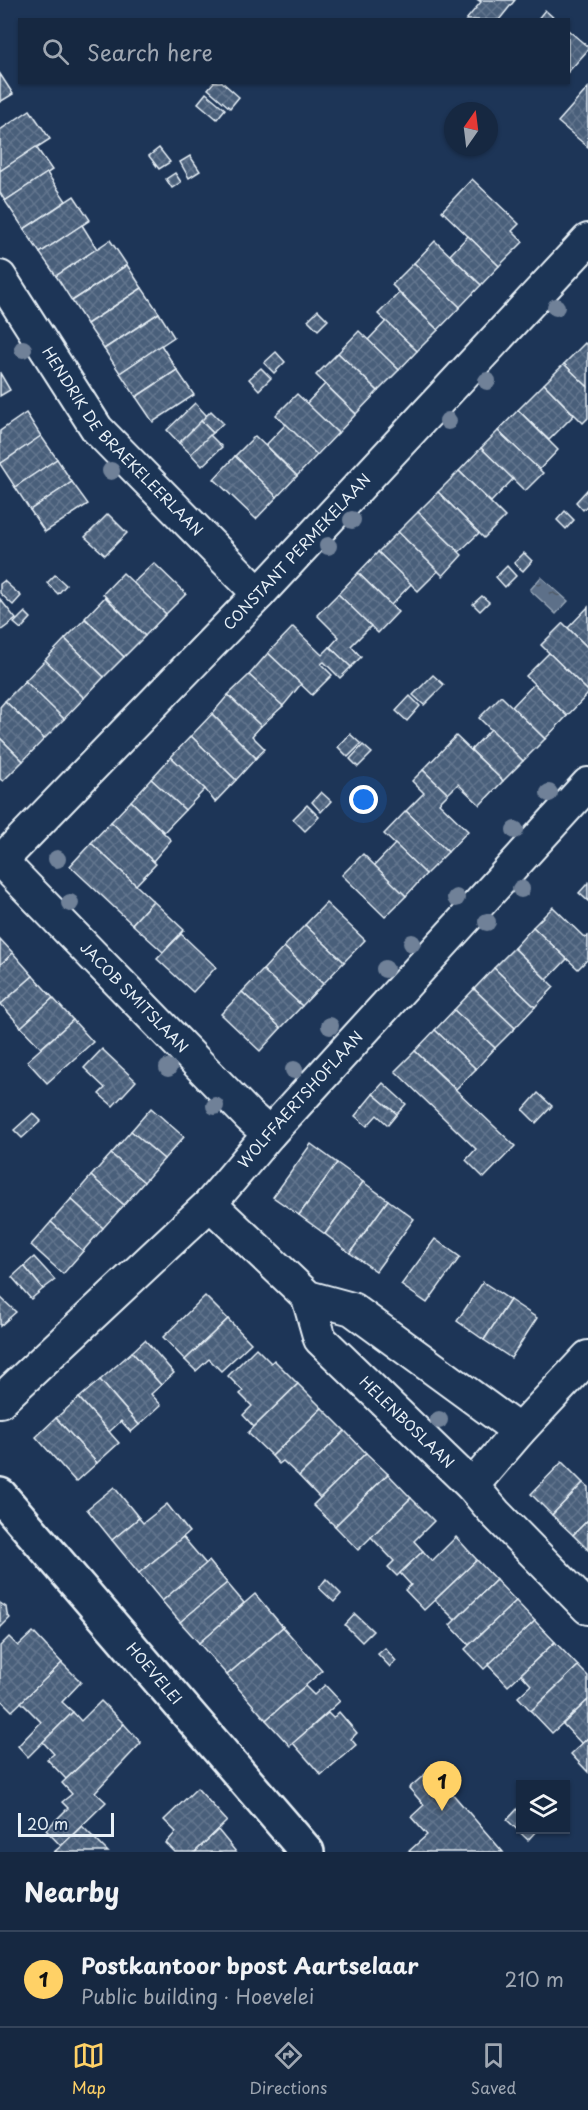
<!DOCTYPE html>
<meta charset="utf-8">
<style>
:root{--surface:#162841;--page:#23344c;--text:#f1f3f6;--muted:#9ea6b1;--line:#35445a;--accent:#ffd166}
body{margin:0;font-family:"Playpen Sans",sans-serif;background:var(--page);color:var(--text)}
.controls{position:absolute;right:18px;bottom:18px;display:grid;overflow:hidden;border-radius:0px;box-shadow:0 2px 4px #0004}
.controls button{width:54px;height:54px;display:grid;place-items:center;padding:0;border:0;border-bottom:2px solid var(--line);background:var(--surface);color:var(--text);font:30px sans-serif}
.compass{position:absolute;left:444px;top:102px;width:54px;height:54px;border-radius:50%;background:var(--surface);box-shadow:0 2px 4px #0004;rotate:14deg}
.scale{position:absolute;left:18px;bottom:15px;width:96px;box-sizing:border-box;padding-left:6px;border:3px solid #e8f1f8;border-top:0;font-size:16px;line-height:21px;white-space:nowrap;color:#e8f1f8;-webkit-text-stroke:4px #1d3557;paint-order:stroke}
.you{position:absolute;left:364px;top:800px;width:21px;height:21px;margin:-15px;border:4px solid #fff;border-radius:50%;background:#1a73e8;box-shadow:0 0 0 9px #1a73e833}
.badge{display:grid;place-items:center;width:39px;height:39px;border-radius:50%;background:var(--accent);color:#111;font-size:20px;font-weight:700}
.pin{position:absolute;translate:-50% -50px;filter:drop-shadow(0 2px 3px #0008)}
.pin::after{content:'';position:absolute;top:32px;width:21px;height:18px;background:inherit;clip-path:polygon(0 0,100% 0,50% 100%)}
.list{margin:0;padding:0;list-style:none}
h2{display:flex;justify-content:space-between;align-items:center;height:78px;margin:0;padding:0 24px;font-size:26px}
h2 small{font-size:20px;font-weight:400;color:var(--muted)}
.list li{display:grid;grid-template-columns:39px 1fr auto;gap:18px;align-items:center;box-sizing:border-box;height:96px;padding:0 24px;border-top:2px solid var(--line)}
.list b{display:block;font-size:22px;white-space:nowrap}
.list p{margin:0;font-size:20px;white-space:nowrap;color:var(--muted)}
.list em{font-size:20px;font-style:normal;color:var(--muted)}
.icon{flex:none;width:33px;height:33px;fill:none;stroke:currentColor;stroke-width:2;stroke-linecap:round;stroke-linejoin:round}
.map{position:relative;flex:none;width:588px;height:1852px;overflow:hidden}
.search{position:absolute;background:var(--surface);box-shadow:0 2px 4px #0004;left:18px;right:18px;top:18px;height:66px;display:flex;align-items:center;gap:15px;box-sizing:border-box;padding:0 21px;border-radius:0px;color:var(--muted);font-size:22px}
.sheet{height:174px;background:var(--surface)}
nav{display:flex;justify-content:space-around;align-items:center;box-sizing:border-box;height:84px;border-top:2px solid var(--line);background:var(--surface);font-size:16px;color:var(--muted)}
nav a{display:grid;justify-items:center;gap:3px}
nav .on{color:var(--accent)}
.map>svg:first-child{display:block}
.water{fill:url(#water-ripples);stroke:#95a4b5;stroke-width:1.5}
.building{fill:url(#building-cross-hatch);stroke:#e8f1f8;stroke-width:1.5}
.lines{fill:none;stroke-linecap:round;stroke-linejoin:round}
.street-casing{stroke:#e8f1f8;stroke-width:36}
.secondary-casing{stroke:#e8f1f8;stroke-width:38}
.street{stroke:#1d3557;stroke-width:32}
.secondary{stroke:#1d3557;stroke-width:33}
.tree{fill:#708198}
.labels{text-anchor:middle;stroke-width:5;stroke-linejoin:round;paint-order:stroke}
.street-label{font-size:15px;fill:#e8f1f8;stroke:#1d3557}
</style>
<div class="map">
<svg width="588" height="1852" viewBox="0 0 588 1852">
<defs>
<pattern id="water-ripples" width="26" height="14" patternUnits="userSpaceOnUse" patternTransform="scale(1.5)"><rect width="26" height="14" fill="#5d7089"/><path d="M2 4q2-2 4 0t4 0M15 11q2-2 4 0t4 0" fill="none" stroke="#505a66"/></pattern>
<pattern id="building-cross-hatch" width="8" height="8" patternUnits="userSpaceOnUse" patternTransform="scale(1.5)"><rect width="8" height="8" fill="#495e7a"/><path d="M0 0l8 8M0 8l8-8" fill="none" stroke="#63768e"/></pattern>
</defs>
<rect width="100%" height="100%" fill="#1d3557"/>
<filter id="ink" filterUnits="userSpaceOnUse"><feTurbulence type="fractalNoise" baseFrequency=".0167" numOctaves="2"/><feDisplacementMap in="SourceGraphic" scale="12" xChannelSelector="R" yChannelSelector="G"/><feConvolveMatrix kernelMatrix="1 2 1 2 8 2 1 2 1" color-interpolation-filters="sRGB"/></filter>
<g filter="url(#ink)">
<!-- water -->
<polygon class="water" points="541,577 568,601 556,614 530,590"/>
<!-- building -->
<g class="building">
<polygon points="478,0 515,0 499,20 466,20 481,2"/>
<polygon points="545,10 556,20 537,20"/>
<polygon points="568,30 588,47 588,50 568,72"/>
<polygon points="0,74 13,94 0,102"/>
<polygon points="214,82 222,82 239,97 230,108 208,89"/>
<polygon points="588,88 588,147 558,122"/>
<polygon points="206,93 225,109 217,119 198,103"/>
<polygon points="30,110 50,139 0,171 0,130"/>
<polygon points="36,147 52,170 5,201 0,193 0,171"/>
<polygon points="159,148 170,162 159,169 149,156"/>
<polygon points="190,156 200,171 189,178 180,162"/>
<polygon points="47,173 66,201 24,229 5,201"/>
<polygon points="175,173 181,182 172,188 166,179"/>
<polygon points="472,179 519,224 512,231 523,242 499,266 442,211"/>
<polygon points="74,196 90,220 40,253 24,229"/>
<polygon points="82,225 97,249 56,276 40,253"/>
<polygon points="468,236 499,266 481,285 450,255"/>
<polygon points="110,240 127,265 72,301 56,276"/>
<polygon points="435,241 481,285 460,307 414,263"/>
<polygon points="414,263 460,307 438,330 392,285"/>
<polygon points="127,265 142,288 87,324 72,301"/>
<polygon points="142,288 159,313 104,349 87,324"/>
<polygon points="399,293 438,330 417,351 378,314"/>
<polygon points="318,310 328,320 318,330 308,320"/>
<polygon points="159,313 174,337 120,373 104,349"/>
<polygon points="386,321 417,351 399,370 368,340"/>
<polygon points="359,331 399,370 378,391 338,353"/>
<polygon points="585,343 588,346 588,387 564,364"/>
<polygon points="161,345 177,370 136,397 120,373"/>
<polygon points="276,352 285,362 274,373 264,363"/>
<polygon points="338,353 378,391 356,414 316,375"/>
<polygon points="564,364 588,387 588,418 583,423 544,384"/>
<polygon points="261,368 271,378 259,390 249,379"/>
<polygon points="177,370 194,395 153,422 136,397"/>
<polygon points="0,373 10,390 0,396"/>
<polygon points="325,384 356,414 338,433 306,404"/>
<polygon points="544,384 574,415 549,440 518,410"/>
<polygon points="297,394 338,433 317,455 276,415"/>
<polygon points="195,403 207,416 179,443 167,430"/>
<polygon points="518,410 558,450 539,470 498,431"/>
<polygon points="211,411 223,423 213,433 201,421"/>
<polygon points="26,413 41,436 0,464 0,431"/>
<polygon points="201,421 213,433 191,454 179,443"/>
<polygon points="286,424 317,455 297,476 266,445"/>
<polygon points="498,431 543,473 525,491 481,448"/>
<polygon points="210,435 222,447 202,466 191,454"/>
<polygon points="41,436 57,459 15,487 0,464"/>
<polygon points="255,436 297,476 277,497 235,456"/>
<polygon points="481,448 513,479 491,502 459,471"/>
<polygon points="235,456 277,497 256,519 214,479"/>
<polygon points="57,459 72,482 30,510 15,487"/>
<polygon points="459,471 505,517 484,538 438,492"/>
<polygon points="72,482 88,504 45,532 30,510"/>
<polygon points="588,489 588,505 583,510 576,502"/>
<polygon points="438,492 479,533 459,552 418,512"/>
<polygon points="565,511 574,520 566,529 557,520"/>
<polygon points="418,512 462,555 443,576 398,532"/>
<polygon points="108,514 127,533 105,555 85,537"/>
<polygon points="398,532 438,571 418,591 378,552"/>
<polygon points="378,552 411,584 391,605 358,573"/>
<polygon points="524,553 532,561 523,571 514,563"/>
<polygon points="154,563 186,594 166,614 133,583"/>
<polygon points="507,566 516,576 505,587 496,577"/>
<polygon points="123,573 166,614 145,636 103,594"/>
<polygon points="358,573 398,612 378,633 338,594"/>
<polygon points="55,575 66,585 58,594 47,583"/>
<polygon points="4,581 21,596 13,605 0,593 0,584"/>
<polygon points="338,594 371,626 351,646 361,657 351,667 330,647 339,637 317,615"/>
<polygon points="482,596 489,602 480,611 473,604"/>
<polygon points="105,597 145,636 124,657 85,618"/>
<polygon points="0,599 16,619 0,631"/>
<polygon points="588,607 588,648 568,628"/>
<polygon points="25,612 31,618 21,629 14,623"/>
<polygon points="85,619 124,657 104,677 65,639"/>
<polygon points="563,623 588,648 588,691 541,645"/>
<polygon points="293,627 322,655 330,647 351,667 340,678 324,662 321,664 332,675 312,695 268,653"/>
<polygon points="65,639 104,677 84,698 45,660"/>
<polygon points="268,653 301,684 283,706 249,675"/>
<polygon points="549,653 588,691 588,694 567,716 526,676"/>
<polygon points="45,660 84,698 64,719 25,681"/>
<polygon points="249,675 283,706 261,726 228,695"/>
<polygon points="433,675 444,685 424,705 413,695"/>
<polygon points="25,681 64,719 44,739 5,701"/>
<polygon points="534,684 567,716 545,739 512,707"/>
<polygon points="228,695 261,726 252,736 265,749 256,758 212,714"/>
<polygon points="410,696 420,706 407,721 396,711"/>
<polygon points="501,696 545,739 523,761 479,718"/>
<polygon points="5,701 44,739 23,761 0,738 0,707"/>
<polygon points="212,714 256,758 236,780 191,736"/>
<polygon points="491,729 523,761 503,781 471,750"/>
<polygon points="350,734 361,744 348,757 338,747"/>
<polygon points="191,736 236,780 215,802 205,789 171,757"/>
<polygon points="456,736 503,781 480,805 458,784 448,794 423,770"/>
<polygon points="0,738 23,761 3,781 0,779"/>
<polygon points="363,745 372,753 358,767 350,759"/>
<polygon points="171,757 205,789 185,810 151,779"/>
<polygon points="423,770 448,794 439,803 468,831 448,852 406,811 424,793 412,781"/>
<polygon points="151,779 185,810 164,832 131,801"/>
<polygon points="321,792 331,801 321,812 312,802"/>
<polygon points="131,801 171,840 153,861 111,822"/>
<polygon points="307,805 319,817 305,831 293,819"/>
<polygon points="406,811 448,852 426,874 384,834"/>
<polygon points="111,822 156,864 136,885 91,843"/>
<polygon points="91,843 153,901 132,924 70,866"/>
<polygon points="395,844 426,874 406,896 374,866"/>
<polygon points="363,854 406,896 385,917 342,875"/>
<polygon points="588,883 588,901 579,893"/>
<polygon points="153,901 184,930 163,952 132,924"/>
<polygon points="326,903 365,940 344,962 305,925"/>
<polygon points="553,907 585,938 588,936 588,959 578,969 533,927"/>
<polygon points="305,925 344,962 323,984 284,947"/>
<polygon points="533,927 567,959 547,980 514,948"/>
<polygon points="181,934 216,967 193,992 157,959"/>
<polygon points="0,939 13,953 0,965"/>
<polygon points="284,947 323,984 302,1006 263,970"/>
<polygon points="514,948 554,987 535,1007 494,968"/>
<polygon points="13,953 33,976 0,1005 0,965"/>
<polygon points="494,968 535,1007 515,1028 474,989"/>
<polygon points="263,970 302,1006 281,1028 242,992"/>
<polygon points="33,976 53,998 21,1027 1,1004"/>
<polygon points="474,989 515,1028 495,1048 454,1010"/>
<polygon points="242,992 281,1028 260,1051 221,1014"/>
<polygon points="53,998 73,1020 41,1048 21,1027"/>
<polygon points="454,1010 495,1048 476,1069 435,1030"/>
<polygon points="73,1020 93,1042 47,1083 27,1061"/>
<polygon points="435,1030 476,1069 456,1089 415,1051"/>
<polygon points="102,1049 136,1081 113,1106 99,1094 105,1088 84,1068"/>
<polygon points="415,1051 515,1146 484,1178 466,1160 476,1149 395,1071"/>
<polygon points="383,1083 406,1104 397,1114 373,1094"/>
<polygon points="538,1093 552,1106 536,1123 523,1110"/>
<polygon points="373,1094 397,1114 388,1125 377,1115 367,1126 355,1116"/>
<polygon points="151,1108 184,1137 164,1159 131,1131"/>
<polygon points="33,1113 41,1121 22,1138 14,1130"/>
<polygon points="131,1131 164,1159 144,1182 111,1154"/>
<polygon points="311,1144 337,1163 299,1215 273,1197"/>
<polygon points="111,1154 144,1182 124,1205 91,1176"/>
<polygon points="337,1163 363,1182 325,1234 299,1215"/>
<polygon points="91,1176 124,1205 103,1228 71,1199"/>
<polygon points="363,1182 388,1200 350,1253 325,1234"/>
<polygon points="71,1199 103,1228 83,1251 51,1222"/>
<polygon points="388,1200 414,1219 376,1271 350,1253"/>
<polygon points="51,1222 83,1251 63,1274 31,1245"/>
<polygon points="435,1239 460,1257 427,1303 401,1285"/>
<polygon points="34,1257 55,1280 43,1289 24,1266"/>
<polygon points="24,1266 43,1289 31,1299 12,1277"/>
<polygon points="483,1282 510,1300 484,1340 457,1321"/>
<polygon points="205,1296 228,1319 185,1360 163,1337"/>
<polygon points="0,1297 16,1312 0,1326"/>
<polygon points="510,1300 537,1318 511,1358 484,1340"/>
<polygon points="228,1319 251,1343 221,1371 209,1359 196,1371 185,1360"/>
<polygon points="145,1340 174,1373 161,1385 132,1352"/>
<polygon points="256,1348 271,1363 274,1360 298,1384 254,1427 243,1415 252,1406 240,1394 243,1391 228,1376"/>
<polygon points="132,1352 161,1385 151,1394 161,1405 139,1425 100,1380"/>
<polygon points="100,1380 139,1425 131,1432 121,1421 109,1432 79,1398"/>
<polygon points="298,1384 322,1408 272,1456 248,1433"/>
<polygon points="79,1398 119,1443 97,1463 56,1418"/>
<polygon points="322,1408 345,1431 299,1476 283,1461 279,1464 272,1456"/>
<polygon points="56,1418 97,1463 76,1482 36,1437"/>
<polygon points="345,1431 366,1453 320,1498 299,1476"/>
<polygon points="366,1453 388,1474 335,1526 313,1505"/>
<polygon points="562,1462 583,1483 552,1515 531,1494"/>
<polygon points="388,1474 411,1498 358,1550 335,1526"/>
<polygon points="583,1483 588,1487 588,1520 573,1535 552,1515"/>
<polygon points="114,1487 139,1518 112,1540 87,1509"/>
<polygon points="411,1498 434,1521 414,1541 423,1551 397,1576 388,1567 394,1561 371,1537"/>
<polygon points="167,1504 189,1532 139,1573 112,1540 139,1518 143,1523"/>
<polygon points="588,1520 588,1550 573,1535"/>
<polygon points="183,1537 206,1564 162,1601 139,1573"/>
<polygon points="456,1537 477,1560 424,1610 405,1590 411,1585 400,1573 423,1551 432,1561"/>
<polygon points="477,1560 496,1580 455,1620 435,1600"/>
<polygon points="209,1561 227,1583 180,1622 162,1601"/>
<polygon points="326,1579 341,1594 334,1602 319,1588"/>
<polygon points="496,1580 516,1601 469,1645 450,1625"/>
<polygon points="227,1583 244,1603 199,1643 180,1622"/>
<polygon points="255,1594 283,1627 227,1675 199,1643"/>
<polygon points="516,1601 535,1621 484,1669 465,1649"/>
<polygon points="0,1603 6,1607 7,1614 10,1618 0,1628"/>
<polygon points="355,1614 373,1631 362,1642 345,1625"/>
<polygon points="535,1621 555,1642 508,1686 488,1665"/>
<polygon points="283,1627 322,1671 266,1720 227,1675"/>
<polygon points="33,1632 62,1663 12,1711 0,1699 0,1646 9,1637 18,1646"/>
<polygon points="555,1642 578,1666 531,1711 518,1697 531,1685 521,1674"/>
<polygon points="385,1648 396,1661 390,1667 378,1654"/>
<polygon points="62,1663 81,1682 62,1702 73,1712 28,1757 18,1746 41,1722 21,1702"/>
<polygon points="578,1666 588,1676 588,1700 552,1733 531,1711"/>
<polygon points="325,1685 340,1701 290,1746 266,1720 305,1686 314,1695"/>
<polygon points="588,1700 588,1738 582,1744 563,1724"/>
<polygon points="101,1701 124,1724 66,1779 47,1759 54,1754 43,1742 73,1712 81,1721"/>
<polygon points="339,1712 357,1733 351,1739 356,1745 321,1775 293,1743 328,1713 333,1718"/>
<polygon points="124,1724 141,1743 95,1792 106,1802 61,1846 46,1830 68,1808 62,1802 72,1794 62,1783"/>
<polygon points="588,1738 588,1772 571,1754"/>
<polygon points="431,1769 503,1852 408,1852 427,1835 411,1817 424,1805 409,1788"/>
<polygon points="197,1788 227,1821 195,1852 175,1852 166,1843 176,1832 164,1820"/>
<polygon points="519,1807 520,1808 520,1830 537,1830 528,1840 507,1820"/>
<polygon points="82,1826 108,1852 54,1852 61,1846"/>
<polygon points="218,1830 236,1852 195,1852"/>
</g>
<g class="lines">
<defs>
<g id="street">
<path id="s1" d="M0,277L97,429L259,594"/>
<path id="s2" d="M0,860L249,1116L269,1134"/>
<path id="s3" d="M1,861L259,594L588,240"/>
<polyline points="210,1204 308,1297 352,1309 519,1431"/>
<path id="s4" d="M308,1297L320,1339L472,1486L495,1513L588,1608"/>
<path id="s5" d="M0,1401L210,1204L269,1134L588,784"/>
<polyline points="472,1486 519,1431 588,1357"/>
</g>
<g id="secondary">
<path id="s6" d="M0,1495L307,1852"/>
</g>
</defs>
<!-- street casing -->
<use href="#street" class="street-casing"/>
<!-- secondary casing -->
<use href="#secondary" class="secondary-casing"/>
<!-- street -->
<use href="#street" class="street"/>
<!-- secondary -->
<use href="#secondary" class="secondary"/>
</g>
<!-- trees -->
<g class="tree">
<circle cx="556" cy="307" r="9"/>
<circle cx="23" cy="349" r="9"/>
<circle cx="487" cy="381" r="9"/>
<circle cx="448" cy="421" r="9"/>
<circle cx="111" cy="471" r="9"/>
<circle cx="352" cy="520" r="9"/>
<circle cx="328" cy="546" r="9"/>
<circle cx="549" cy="793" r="9"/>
<circle cx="515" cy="830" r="9"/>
<circle cx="57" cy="859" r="9"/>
<circle cx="521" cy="889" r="9"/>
<circle cx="456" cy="898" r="9"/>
<circle cx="70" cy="903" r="9"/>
<circle cx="487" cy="922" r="9"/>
<circle cx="412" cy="943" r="9"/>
<circle cx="385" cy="969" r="9"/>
<circle cx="330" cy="1026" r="9"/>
<circle cx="168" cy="1068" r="9"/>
<circle cx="294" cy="1070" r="9"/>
<circle cx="215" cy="1106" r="9"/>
<circle cx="439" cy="1420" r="9"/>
</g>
</g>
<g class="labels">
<!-- street labels -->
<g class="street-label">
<text dy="5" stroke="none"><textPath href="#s1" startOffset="206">HENDRIK DE BRAEKELEERLAAN</textPath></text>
<text dy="5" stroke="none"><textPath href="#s3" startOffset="428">CONSTANT PERMEKELAAN</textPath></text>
<text dy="5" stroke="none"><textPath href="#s2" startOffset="192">JACOB SMITSLAAN</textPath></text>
<text dy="5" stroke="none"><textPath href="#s5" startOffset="426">WOLFFAERTSHOFLAAN</textPath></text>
<text dy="5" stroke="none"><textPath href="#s4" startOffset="164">HELENBOSLAAN</textPath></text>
<text dy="5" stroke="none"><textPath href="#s6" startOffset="236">HOEVELEI</textPath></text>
</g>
</g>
</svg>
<div class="controls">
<button><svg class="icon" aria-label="layers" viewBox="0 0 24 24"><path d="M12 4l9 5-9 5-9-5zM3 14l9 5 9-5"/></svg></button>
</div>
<svg class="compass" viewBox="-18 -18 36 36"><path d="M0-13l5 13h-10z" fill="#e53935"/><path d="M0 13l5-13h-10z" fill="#9ea6b1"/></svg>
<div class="scale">20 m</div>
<div class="you"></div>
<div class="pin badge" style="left:442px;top:1811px">1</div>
<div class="search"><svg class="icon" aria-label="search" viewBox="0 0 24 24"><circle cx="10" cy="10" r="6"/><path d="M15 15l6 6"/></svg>Search here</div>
</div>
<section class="sheet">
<h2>Nearby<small></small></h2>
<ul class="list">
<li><span class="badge">1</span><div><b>Postkantoor bpost Aartselaar</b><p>Public building · Hoevelei</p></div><em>210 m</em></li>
</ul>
</section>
<nav>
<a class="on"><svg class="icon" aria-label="map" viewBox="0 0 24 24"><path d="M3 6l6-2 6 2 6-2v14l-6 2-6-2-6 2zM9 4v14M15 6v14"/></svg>Map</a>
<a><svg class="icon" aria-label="directions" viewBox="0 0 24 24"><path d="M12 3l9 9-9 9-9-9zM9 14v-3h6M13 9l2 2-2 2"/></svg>Directions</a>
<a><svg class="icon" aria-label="saved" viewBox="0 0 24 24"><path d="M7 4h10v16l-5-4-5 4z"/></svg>Saved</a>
</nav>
